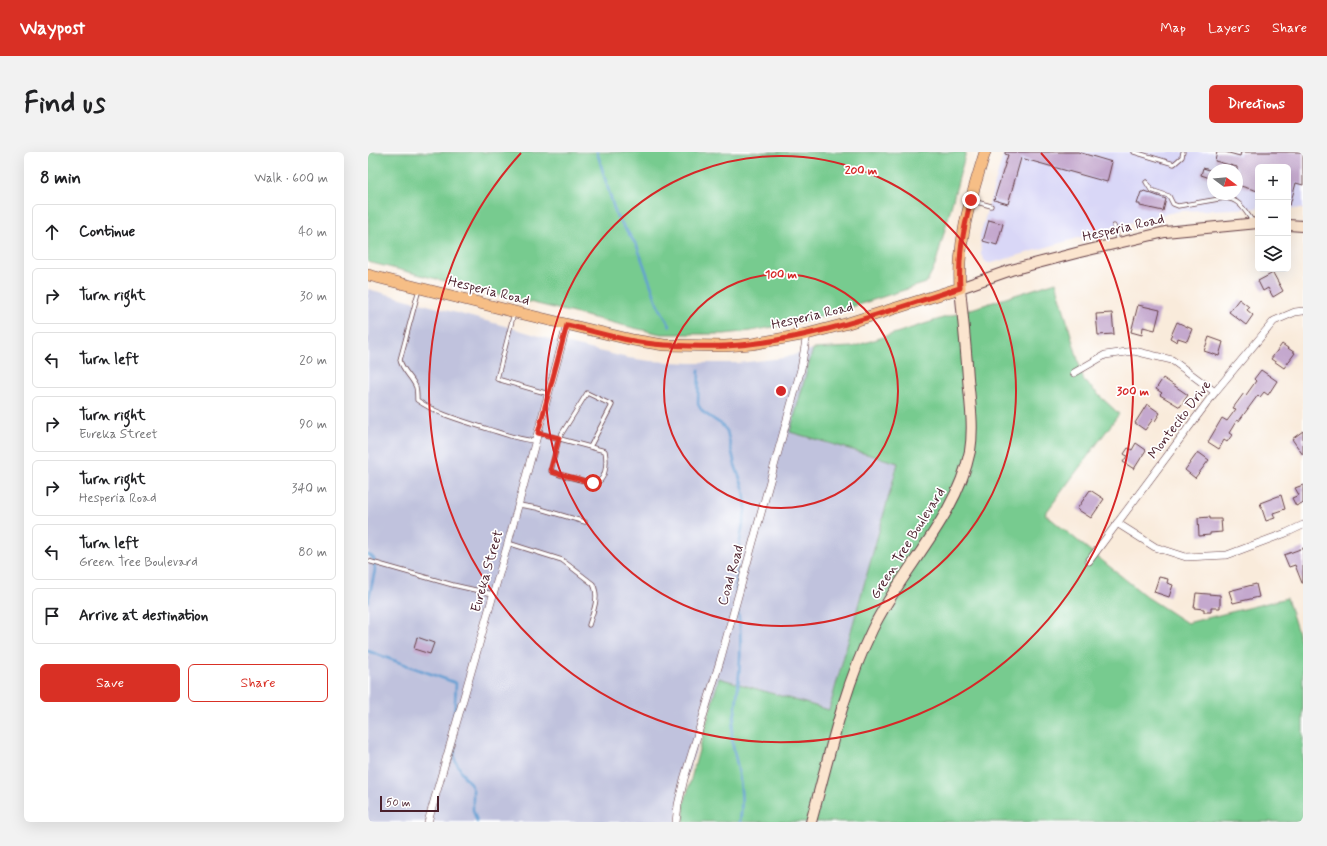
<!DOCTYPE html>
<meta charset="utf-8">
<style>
:root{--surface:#fff;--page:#f2f2f2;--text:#202124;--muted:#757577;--line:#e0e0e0;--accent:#d93025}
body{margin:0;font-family:Mynerve,sans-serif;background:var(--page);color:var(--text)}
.controls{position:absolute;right:12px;top:12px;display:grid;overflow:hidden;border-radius:6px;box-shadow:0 4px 16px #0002}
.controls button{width:36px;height:36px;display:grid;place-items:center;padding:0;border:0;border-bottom:1px solid var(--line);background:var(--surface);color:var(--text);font:20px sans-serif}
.compass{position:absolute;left:839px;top:12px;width:36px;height:36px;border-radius:50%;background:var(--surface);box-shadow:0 4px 16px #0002;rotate:106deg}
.scale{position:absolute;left:12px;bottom:10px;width:59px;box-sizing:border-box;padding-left:4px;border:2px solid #4a1f2b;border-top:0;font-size:11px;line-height:14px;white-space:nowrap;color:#4a1f2b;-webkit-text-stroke:3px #fff;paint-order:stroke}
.stop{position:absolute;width:12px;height:12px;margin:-9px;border:3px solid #d93025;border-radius:50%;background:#fff}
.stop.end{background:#d93025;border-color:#fff;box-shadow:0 1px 4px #0008}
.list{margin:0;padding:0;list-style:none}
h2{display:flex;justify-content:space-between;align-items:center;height:52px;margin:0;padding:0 16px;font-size:17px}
h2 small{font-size:13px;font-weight:400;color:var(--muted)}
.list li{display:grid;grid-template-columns:26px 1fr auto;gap:12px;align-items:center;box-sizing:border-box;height:56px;margin:0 8px 8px;padding:0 8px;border:1px solid var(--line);border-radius:6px}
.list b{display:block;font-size:15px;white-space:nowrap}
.list p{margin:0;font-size:13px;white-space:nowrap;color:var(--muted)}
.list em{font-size:13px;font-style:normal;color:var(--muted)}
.actions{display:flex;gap:8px;padding:12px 16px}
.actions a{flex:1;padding:9px 0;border:1px solid var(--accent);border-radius:6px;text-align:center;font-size:14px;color:var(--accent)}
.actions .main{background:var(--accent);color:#fff}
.icon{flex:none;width:22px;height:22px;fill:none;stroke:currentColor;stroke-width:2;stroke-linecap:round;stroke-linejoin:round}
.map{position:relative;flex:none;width:935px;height:670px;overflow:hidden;border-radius:6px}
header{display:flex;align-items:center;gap:24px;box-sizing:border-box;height:56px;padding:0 20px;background:var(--accent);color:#fff}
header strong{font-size:19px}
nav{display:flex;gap:22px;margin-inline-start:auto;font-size:14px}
.intro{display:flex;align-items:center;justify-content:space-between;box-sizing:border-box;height:96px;padding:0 24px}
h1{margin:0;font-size:28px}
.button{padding:10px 18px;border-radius:6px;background:var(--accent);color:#fff;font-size:14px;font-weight:700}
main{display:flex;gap:24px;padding:0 24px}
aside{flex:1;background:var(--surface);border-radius:6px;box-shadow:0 4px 16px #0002}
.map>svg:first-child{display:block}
.built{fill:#d9d7f7;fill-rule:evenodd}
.industrial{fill:#c0c2dd}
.green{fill:#77cb8f;stroke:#60755d}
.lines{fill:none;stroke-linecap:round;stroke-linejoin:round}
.stream{stroke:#639fd3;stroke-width:2.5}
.building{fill:#c4a8ce}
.lane-casing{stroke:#643e45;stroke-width:5}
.street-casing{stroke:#643e45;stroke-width:8}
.secondary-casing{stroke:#643e45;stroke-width:12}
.primary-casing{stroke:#643e45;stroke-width:12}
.lane{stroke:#fff;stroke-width:3.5}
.street{stroke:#fff;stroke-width:7}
.secondary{stroke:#fbe5cf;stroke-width:10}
.primary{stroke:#f6be86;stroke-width:11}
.route{stroke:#d93025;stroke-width:5}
.ring{fill:none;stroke:#d62828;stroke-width:2}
.labels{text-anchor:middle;stroke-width:3.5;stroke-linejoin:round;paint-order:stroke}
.street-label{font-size:14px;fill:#4a1f2b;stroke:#fff}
.centre{fill:#d62828;stroke:#fff;stroke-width:2}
.ring-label{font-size:12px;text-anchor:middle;font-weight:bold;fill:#d62828;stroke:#fff;stroke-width:3.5;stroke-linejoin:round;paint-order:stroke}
</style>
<header>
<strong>Waypost</strong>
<nav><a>Map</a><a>Layers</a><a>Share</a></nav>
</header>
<div class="intro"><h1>Find us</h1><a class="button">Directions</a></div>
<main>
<aside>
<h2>8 min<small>Walk · 600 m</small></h2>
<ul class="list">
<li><svg class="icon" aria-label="ahead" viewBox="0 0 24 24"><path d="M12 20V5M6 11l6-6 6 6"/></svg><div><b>Continue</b></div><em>40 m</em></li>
<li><svg class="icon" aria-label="right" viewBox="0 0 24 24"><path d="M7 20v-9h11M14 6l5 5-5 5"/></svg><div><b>Turn right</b></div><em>30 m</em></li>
<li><svg class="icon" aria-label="left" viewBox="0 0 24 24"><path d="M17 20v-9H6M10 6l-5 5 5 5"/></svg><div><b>Turn left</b></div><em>20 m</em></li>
<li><svg class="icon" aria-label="right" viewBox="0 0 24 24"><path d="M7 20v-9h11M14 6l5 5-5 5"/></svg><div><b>Turn right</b><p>Eureka Street</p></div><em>90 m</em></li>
<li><svg class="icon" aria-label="right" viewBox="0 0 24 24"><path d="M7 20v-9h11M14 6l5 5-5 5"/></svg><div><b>Turn right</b><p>Hesperia Road</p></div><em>340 m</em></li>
<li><svg class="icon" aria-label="left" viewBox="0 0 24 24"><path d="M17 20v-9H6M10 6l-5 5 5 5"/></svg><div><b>Turn left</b><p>Green Tree Boulevard</p></div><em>80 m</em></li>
<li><svg class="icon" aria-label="arrive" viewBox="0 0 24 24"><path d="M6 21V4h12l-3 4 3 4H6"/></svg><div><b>Arrive at destination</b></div></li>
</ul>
<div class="actions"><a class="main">Save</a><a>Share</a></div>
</aside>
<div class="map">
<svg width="935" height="670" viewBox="0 0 935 670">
<rect width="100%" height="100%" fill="#fff"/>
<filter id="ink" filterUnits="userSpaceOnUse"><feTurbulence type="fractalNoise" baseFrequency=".025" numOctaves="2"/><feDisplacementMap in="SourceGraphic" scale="8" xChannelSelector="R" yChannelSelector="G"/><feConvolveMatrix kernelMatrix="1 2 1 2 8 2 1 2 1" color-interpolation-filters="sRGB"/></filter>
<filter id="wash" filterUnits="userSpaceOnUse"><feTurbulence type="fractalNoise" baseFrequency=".012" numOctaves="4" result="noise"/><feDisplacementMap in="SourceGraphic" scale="16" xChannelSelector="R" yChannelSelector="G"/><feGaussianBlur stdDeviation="0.9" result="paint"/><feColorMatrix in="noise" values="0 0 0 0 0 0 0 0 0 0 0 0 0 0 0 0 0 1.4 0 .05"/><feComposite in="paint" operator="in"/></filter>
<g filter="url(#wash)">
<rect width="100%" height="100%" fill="#f9ebdb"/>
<!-- built -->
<path class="built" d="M636,0H935V57L920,56V15H890V56L812,59L778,66L624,111H620L617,109L613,103L612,84ZM845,18H869V42H845Z"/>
<!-- industrial -->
<polygon class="industrial" points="0,137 144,176 184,188 260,206 282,209 321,211 370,211 416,206 445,197 422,280 530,311 461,558 351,526 310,653 308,670 0,670"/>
<!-- green -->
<g class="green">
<polygon points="0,0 598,0 567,114 558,131 443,168 383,179 356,182 293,182 266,176 0,110"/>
<polygon points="688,130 716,229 751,262 677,362 779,445 819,471 919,446 935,497 935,670 316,670 316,652 351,526 461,558 530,311 422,280 445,197 484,195"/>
</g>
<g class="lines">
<!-- stream -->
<g class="stream">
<polyline points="229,0 248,63 269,94 290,153 302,174"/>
<polyline points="331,218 330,252 332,256 336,261 353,272 359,279 367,313 376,338 378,354 369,406 368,441"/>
<polyline points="0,403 3,404 6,407 7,418 0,450"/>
<path d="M369,456C376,480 371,528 368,554C367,564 363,575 364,585C364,594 367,603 369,612C373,630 375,652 372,670"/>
<polyline points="0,499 88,531 86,569"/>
<polyline points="86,590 87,608 97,626 102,631 105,638 105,658 109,670"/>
</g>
</g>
<g id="blocks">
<!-- building -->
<g class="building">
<polygon points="637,0 710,0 744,10 739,30 653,6 640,52 626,48 640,3 637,2"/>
<polygon points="849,0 857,0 872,4 873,0 935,0 935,33 928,31 922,53 920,52 920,15 890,15 890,39 869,33 869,15 847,9"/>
<polygon points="835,16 845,19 845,27 833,23"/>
<polygon points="776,39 798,47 795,59 772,54 772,52 769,52 773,40 775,40"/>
<polygon points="621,68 635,72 629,93 615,89"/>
<polygon points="905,121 915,139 905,145 900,136 895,139 890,129"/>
<polygon points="871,147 881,155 879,158 885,163 878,173 861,160"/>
<polygon points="770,153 792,158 787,178 775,175 774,183 763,180"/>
<polygon points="744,161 746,182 730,183 728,162"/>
<polygon points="809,170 824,177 819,189 810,186 809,190 802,186"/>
<polygon points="841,185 855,190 851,204 836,199"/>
<polygon points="914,192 927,201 916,216 903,207"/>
<polygon points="893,218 909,229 900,243 896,240 892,245 890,243 871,269 869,268 861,281 864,283 859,290 856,288 851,297 840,290 854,266 859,269 868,257 865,256 876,241 878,243 888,229 886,227"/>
<polygon points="795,226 820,243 812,255 792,243 794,241 788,237"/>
<polygon points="779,252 792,261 787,269 785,267 777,278 767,271"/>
<polygon points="935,279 935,303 924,287"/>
<polygon points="768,291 778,298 766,317 755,310 759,304 756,302 760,296 764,298"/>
<polygon points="830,300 841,308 827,326 817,318"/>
<polygon points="935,333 935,352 934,351 928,354 924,346 931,343 927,336"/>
<polygon points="722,338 736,347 723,366 709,357"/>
<polygon points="913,343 917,357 905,361 907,366 898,369 892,351"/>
<polygon points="842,365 842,367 853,367 854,380 842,381 842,383 831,384 830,366"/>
<polygon points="935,396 935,431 934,431 927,413 921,415 916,403"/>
<polygon points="791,425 800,427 799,431 805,433 801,445 786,440"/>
<polygon points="888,432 891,445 865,451 861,439"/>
<polygon points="828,441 852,443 852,456 843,456 843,460 836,460 836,457 826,456"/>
<polygon points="49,485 66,491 62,502 46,497"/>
</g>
</g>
</g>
<g filter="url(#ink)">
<use href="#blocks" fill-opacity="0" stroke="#643e45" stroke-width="1"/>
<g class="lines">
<defs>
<g id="lane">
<polyline points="766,0 806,12 814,5 815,0"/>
<path d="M778,30L783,38L801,44L805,52L810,54L857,46C873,48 876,58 885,70"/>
<polyline points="605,49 623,54"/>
<polyline points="746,74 750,90"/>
<path d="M51,137L32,208C34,218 44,225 48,235C49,239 49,244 49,248C70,263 96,269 120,277C136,282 151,288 168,289"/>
<polyline points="146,161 129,227 181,242"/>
<path d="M170,281L237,299C239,309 239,331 225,331L192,323L183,319L191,286L219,241L244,253L222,295"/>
<polyline points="151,353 169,356 217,370"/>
<path d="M140,391L194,408L225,432C232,445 225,460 221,473"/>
<polyline points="0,409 85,433 125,442"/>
</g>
<g id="street">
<polyline points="706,221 737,203 766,199 804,208 847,240"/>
<polyline points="749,371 787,395 818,405 859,403 918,381 935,373"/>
<polyline points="721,409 847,240 906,169 927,160 935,159"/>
<polyline points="60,670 140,391 199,173"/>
<polyline points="308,670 310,653 316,627 352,509 433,217 439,182"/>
</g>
<g id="secondary">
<polyline points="920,73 935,74"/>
<path d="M443,670C461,605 475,538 504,478C534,416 588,367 602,299C606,275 602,250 600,226C598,196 595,166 592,136L643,118L712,100L797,80L890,71"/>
</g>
<path id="primary" d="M0,123L147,160L265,188L296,193L357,194L384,192L439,182L477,172L592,136C589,87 603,46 617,0"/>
</defs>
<!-- lane casing -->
<use href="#lane" class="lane-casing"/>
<!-- street casing -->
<use href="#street" class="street-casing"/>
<!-- secondary casing -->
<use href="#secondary" class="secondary-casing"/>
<!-- primary casing -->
<use href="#primary" class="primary-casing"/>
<!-- lane -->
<use href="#lane" class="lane"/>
<!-- street -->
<use href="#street" class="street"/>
<!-- secondary -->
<use href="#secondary" class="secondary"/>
<!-- primary -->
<use href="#primary" class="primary"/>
</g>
</g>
<g class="lines" filter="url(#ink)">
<!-- route -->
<path class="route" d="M225,331L184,320L183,316L191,286L170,281L199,173C231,181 264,191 297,193C317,194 338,195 358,194C438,190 516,160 592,136C590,105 595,79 603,48"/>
</g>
<!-- distance rings -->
<g class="ring">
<circle cx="413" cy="239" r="117"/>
<circle cx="413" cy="239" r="235"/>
<path d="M673 1A352 352 0 1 1 153 1"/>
</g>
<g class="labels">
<!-- street labels -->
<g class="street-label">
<text transform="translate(755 75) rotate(-13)" y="5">Hesperia Road</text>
<text transform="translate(121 138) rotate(14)" y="5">Hesperia Road</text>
<text transform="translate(444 163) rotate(-13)" y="5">Hesperia Road</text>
<text transform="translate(811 267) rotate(-53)" y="5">Montecito Drive</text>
<text transform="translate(539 391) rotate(-58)" y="5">Green Tree Boulevard</text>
<text transform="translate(118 419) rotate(-74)" y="5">Eureka Street</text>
<text transform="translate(362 423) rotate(-74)" y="5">Coad Road</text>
</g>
</g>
<circle cx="413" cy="239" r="6" class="centre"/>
<g class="ring-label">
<text x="493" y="22">200 m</text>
<text x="413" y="126">100 m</text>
<text x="765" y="243">300 m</text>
</g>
</svg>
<div class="controls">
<button>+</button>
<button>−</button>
<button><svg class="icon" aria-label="layers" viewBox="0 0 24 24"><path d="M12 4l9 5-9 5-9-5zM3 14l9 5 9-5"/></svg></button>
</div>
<svg class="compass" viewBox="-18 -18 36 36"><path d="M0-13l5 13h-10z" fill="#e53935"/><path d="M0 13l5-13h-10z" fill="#757577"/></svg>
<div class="scale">50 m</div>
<div class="stop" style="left:225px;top:331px"></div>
<div class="stop end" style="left:603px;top:48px"></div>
</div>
</main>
